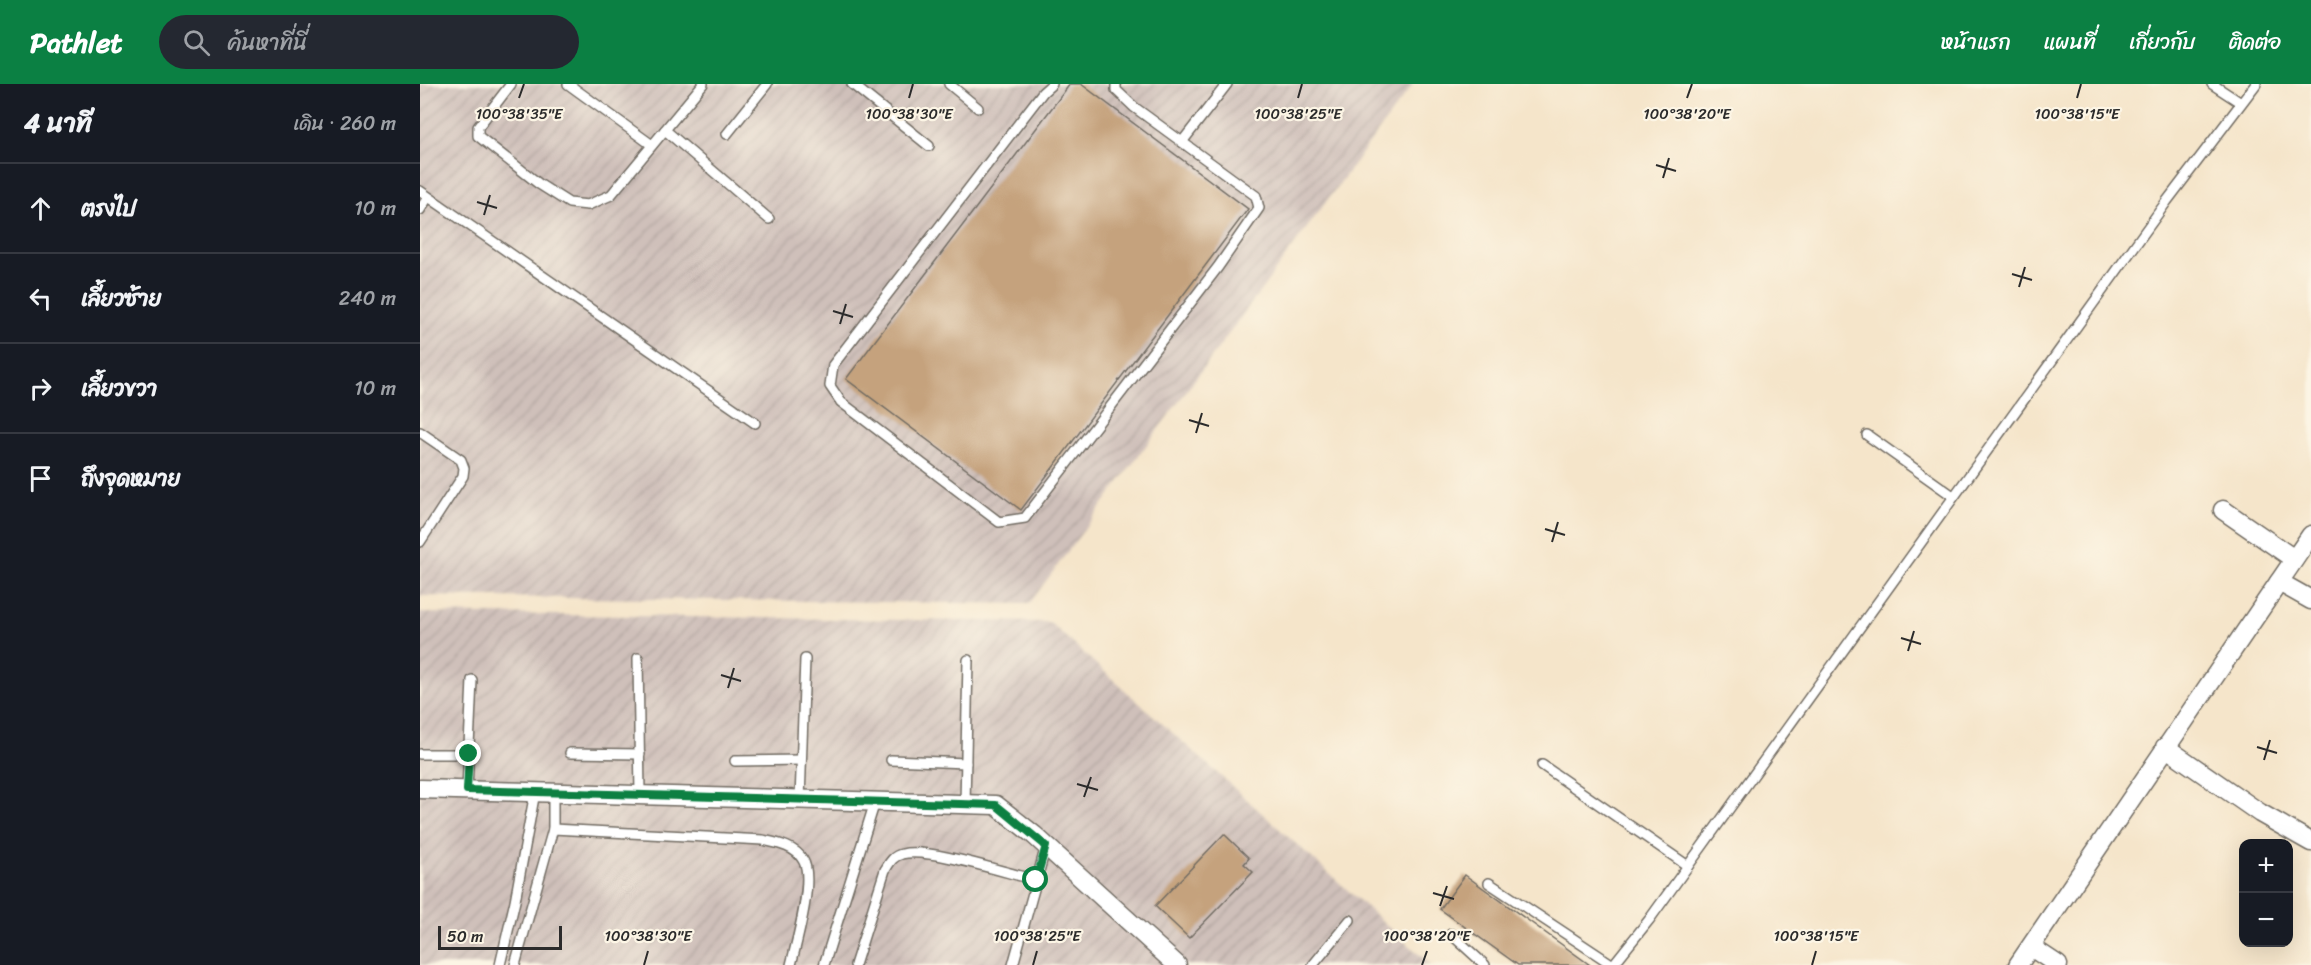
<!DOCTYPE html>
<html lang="th">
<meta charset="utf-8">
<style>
:root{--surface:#171b24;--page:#242831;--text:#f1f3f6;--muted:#9ea1a6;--line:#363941;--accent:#0b8043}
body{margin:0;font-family:Sriracha,"Playpen Sans Thai",sans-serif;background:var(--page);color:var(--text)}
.controls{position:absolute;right:18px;bottom:18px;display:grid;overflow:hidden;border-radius:12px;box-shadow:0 6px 24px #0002}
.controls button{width:54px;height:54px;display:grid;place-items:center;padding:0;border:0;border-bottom:2px solid var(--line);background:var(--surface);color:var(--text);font:30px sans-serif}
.scale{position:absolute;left:18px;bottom:15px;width:124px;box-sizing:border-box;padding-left:6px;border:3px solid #2b2b2b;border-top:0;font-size:16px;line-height:21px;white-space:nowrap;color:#2b2b2b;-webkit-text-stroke:4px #fcf5e5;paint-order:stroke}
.stop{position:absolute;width:18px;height:18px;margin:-14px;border:4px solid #0b8043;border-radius:50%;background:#fff}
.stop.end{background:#0b8043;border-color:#fff;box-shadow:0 2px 6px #0008}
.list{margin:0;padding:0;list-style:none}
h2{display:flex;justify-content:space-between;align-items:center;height:78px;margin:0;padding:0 24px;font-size:26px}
h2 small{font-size:20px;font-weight:400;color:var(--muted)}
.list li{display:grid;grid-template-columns:39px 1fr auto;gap:18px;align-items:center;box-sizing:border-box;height:90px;padding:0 24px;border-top:2px solid var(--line)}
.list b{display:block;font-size:22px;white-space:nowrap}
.list em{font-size:20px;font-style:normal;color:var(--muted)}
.icon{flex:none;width:33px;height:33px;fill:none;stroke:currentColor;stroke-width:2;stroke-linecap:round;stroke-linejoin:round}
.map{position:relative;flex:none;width:1891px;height:881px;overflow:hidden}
header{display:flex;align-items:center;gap:36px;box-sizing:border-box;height:84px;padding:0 30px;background:var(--accent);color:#fff}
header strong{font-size:28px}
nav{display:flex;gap:33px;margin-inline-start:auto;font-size:21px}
.search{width:420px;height:54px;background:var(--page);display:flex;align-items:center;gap:15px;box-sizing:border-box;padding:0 21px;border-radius:33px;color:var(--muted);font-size:22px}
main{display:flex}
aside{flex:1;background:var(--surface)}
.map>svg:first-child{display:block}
.industrial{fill:url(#industrial-furrows)}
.building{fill:#c5a27d}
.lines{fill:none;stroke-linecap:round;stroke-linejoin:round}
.service-casing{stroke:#726c63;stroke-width:12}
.minor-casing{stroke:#726c63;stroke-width:21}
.service{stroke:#fff;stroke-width:9}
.minor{stroke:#fff;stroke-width:18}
.route{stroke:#0b8043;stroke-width:8}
.ticks{fill:none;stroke:#2b2b2b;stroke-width:2}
.ticks-label{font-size:15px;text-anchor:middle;fill:#2b2b2b;stroke:#fcf5e5;stroke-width:4.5;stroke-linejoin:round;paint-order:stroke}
</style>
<header>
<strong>Pathlet</strong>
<div class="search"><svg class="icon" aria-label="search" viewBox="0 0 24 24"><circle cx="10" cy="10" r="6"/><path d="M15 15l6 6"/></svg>ค้นหาที่นี่</div>
<nav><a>หน้าแรก</a><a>แผนที่</a><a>เกี่ยวกับ</a><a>ติดต่อ</a></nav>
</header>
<main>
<aside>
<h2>4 นาที<small>เดิน · 260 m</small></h2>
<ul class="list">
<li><svg class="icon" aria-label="ahead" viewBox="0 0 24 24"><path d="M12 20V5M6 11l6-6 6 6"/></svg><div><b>ตรงไป</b></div><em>10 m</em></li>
<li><svg class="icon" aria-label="left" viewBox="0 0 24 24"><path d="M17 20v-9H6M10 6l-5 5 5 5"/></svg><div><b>เลี้ยวซ้าย</b></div><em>240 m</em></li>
<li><svg class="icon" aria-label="right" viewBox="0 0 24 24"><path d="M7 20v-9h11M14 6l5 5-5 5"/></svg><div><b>เลี้ยวขวา</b></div><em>10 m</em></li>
<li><svg class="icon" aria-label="arrive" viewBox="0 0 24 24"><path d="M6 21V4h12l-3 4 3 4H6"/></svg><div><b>ถึงจุดหมาย</b></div></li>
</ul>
</aside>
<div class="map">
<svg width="1891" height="881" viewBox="0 0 1891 881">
<defs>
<pattern id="industrial-furrows" width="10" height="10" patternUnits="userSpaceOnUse" patternTransform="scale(1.5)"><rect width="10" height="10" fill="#cfc0ba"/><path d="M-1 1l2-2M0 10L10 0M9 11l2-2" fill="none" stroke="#b2a5a0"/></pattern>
</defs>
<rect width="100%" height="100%" fill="#fcf5e5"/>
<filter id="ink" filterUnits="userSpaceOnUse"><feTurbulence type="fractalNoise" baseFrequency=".0167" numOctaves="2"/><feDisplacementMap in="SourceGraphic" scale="12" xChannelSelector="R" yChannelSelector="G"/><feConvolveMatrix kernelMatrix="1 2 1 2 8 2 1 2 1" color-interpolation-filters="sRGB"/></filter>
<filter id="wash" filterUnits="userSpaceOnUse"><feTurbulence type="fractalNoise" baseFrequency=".008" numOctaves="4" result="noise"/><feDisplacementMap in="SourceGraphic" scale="24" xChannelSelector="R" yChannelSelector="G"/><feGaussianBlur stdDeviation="1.35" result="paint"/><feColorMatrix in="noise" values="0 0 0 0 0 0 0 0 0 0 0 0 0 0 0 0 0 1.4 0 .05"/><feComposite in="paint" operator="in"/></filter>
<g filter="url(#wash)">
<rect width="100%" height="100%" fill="#f5e5ca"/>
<!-- industrial -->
<g class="industrial">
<polygon points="0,0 993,0 609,520 0,512"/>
<polygon points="0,529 629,538 1011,881 0,881"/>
</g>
<g id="blocks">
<!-- building -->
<g class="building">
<polygon points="650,0 661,0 828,125 601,426 426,295"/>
<polygon points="804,750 829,774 824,780 833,788 769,854 735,822"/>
<polygon points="1045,791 1170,881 1098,881 1020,825"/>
</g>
</g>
</g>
<g filter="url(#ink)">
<use href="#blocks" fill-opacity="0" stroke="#726c63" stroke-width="1.5"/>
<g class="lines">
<defs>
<g id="service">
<polyline points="91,0 58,43 58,52 119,100 149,119 168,121 191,111 283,0"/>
<polyline points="148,0 232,61"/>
<polyline points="432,0 509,62"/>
<polyline points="529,0 558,24"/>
<polyline points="632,0 623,8 413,281 410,302 421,318 579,438 605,434 798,183 839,124 836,112 714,23 696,6 696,0"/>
<polyline points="1792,0 1821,19"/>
<polyline points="245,46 349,135"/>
<polyline points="307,50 347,0"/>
<polyline points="762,58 807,0"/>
<polyline points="0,107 335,339"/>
<polyline points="0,126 8,113"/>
<polyline points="0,348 41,376 44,384 43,392 0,458"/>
<polyline points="1447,351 1533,412"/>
<polyline points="218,574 220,711"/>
<polyline points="150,669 220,670"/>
<polyline points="0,670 49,670"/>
<polyline points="471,676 546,679"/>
<polyline points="315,677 381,676"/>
<polyline points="1122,681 1268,782"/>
<polyline points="47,706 52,596"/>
<polyline points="380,716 385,575"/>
<polyline points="545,720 548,576"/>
<polyline points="133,745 133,709"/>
<polyline points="1069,799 1193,881"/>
<polyline points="1031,850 1065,881"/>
<polyline points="80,881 95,817 115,708"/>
<path d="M95,881L133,745L343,756C357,759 375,762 383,776C395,794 376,860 371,881"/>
<polyline points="404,881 455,718"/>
<path d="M435,881L465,786C470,778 473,772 482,770C509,763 586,789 616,796"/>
<polyline points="593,881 626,762"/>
<polyline points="893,881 930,836"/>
<polyline points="1193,881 1229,836 1747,117 1836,0"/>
</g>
<g id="minor">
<polyline points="1803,426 1874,475"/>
<polyline points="1859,498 1891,516"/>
<polyline points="1745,663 1840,729 1891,758"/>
<polyline points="0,705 576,721 614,751 757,881"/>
<polyline points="1611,863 1638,881"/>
<polyline points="1598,881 1891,451"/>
</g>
</defs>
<!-- service casing -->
<use href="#service" class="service-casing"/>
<!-- minor casing -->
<use href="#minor" class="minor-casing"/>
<!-- service -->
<use href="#service" class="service"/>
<!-- minor -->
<use href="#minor" class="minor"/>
</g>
</g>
<g class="lines" filter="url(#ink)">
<!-- route -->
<polyline class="route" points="49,670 47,706 576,721 626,762 616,796"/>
</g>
<!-- ticks -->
<path class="ticks" d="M99,14L104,0M489,14L493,0M878,14L882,0M1267,14L1272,0M1657,14L1661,0M1236,81L1256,87M1243,94L1249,74M57,118L77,124M64,131L70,111M1592,190L1612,196M1599,203L1605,183M413,227L433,233M420,240L426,220M769,336L789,342M776,349L782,329M1125,445L1145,451M1132,458L1138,438M1481,554L1501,560M1488,567L1494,547M301,591L321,597M308,604L314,584M1837,663L1857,669M1844,676L1850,656M657,700L678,706M664,713L671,693M1013,809L1034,815M1020,822L1027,802M224,881L228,867M613,881L617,867M1002,881L1007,867M1392,881L1396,867"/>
<g class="ticks-label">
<text x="99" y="35">100°38'35"E</text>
<text x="489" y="35">100°38'30"E</text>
<text x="878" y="35">100°38'25"E</text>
<text x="1267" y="35">100°38'20"E</text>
<text x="1657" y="35">100°38'15"E</text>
<text x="228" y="857">100°38'30"E</text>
<text x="617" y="857">100°38'25"E</text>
<text x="1007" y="857">100°38'20"E</text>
<text x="1396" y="857">100°38'15"E</text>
</g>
</svg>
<div class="controls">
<button>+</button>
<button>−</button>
</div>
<div class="scale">50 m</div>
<div class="stop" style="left:616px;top:796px"></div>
<div class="stop end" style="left:49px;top:670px"></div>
</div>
</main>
